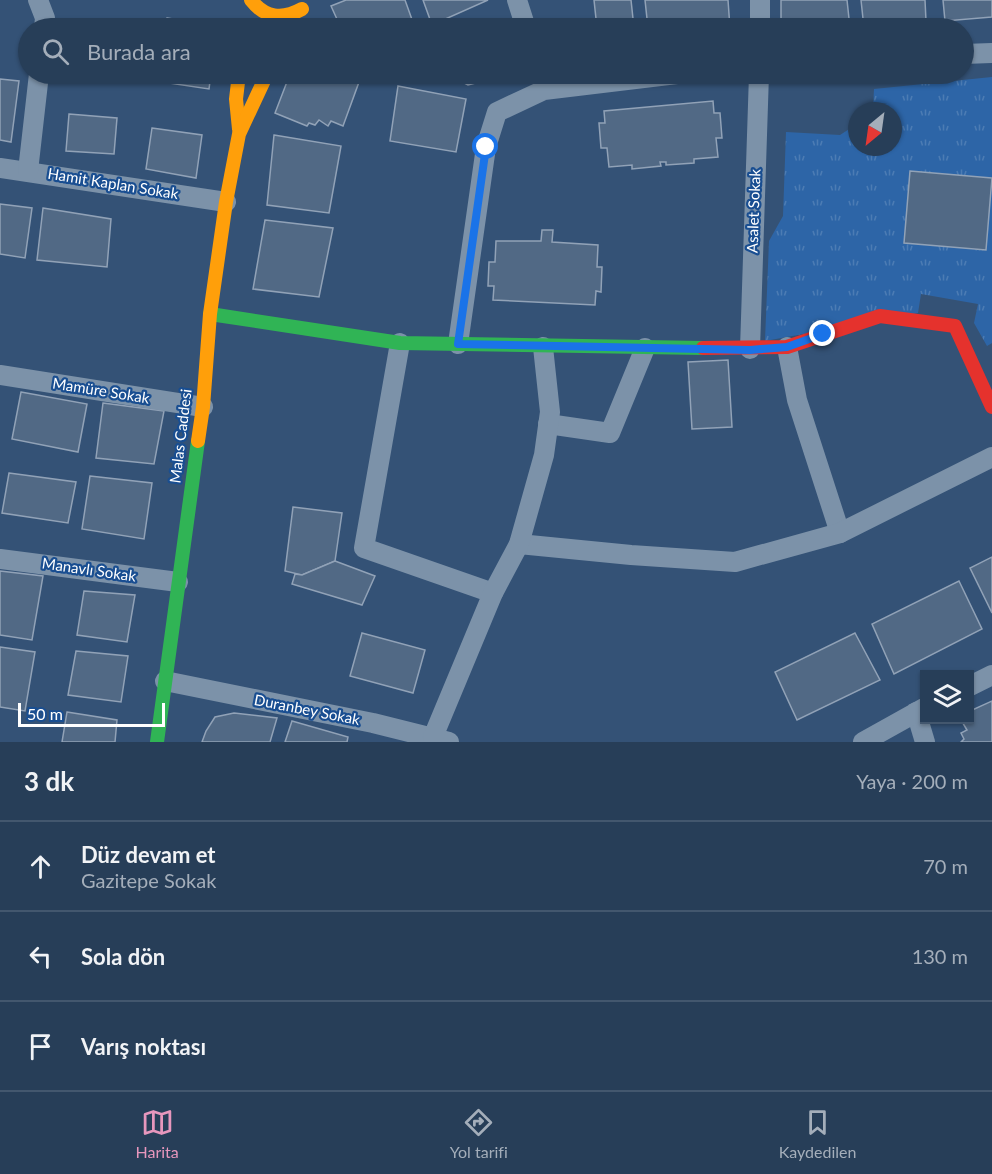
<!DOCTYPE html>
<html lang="tr">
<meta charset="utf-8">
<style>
:root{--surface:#273e58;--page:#2f455e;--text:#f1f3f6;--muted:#a4aeba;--line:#43576e;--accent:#e797bd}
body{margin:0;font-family:Lato,sans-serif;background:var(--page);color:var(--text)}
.controls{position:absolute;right:18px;bottom:18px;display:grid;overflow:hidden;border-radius:0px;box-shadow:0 2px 4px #0004}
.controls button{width:54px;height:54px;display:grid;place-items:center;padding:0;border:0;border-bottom:2px solid var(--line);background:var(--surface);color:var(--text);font:30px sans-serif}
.compass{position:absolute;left:848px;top:102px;width:54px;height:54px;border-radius:50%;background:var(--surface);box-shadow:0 2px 4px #0004;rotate:209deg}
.scale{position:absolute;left:18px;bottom:15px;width:147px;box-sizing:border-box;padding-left:6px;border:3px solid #fff;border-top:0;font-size:16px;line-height:21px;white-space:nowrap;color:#fff;-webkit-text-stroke:4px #194e91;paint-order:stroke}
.stop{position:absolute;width:18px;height:18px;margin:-14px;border:4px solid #1a73e8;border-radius:50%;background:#fff}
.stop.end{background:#1a73e8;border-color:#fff;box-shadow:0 2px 6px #0008}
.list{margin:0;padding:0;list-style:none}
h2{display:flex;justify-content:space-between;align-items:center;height:78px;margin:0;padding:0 24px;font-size:26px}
h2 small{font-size:20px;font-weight:400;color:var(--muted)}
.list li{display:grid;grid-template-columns:39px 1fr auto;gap:18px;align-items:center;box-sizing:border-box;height:90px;padding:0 24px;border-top:2px solid var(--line)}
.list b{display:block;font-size:22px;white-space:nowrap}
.list p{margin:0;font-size:20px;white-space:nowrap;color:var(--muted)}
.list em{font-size:20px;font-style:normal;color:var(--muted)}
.icon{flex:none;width:33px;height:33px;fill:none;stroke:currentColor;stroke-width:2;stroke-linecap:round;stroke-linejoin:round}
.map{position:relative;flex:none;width:992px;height:742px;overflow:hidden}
.search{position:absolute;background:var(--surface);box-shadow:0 2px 4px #0004;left:18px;right:18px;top:18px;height:66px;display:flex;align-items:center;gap:15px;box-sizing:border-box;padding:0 21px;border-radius:33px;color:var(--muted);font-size:22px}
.sheet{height:348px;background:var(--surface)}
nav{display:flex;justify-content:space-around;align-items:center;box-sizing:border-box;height:84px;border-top:2px solid var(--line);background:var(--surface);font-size:16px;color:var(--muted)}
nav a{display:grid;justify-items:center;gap:3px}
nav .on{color:var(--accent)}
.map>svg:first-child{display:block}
.park{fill:url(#park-tufts)}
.building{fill:#516985;stroke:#91a2b7;stroke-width:1.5}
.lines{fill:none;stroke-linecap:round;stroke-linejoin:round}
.street{stroke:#7c92a9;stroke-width:20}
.fast{stroke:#30b455;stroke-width:14}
.slow{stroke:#ff9f0a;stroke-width:14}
.jam{stroke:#e5322d;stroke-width:14}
.route{stroke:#1a73e8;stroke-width:8}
.labels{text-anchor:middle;stroke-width:4.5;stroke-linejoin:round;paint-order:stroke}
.street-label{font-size:15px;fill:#fff;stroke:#194e91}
</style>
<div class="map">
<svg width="992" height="742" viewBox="0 0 992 742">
<defs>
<pattern id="park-tufts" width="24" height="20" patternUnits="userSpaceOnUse" patternTransform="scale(1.5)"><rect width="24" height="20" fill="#2d65a7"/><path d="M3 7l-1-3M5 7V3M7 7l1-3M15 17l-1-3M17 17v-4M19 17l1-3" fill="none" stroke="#4c7cb4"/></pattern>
</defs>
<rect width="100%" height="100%" fill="#345276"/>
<!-- park -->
<polygon class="park" points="992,77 992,343 987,346 974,323 978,304 921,294 918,313 765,341 769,241 783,216 786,132 840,135 857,124 857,147 893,147 893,111 873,111 874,89"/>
<!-- building -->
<g class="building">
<polygon points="346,0 405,0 415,28 341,28 331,6"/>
<polygon points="423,0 488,0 432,25"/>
<polygon points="594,0 631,0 634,28 597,28"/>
<polygon points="645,0 728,0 730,28 648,28"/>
<polygon points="781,0 847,0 850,28 781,28"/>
<polygon points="861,0 925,0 926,21 864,28"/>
<polygon points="943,0 992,0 992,17 945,21"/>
<polygon points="167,18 218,26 217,28 165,28"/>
<polygon points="504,19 506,28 477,28"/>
<polygon points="157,74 211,74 209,89 155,81"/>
<polygon points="290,74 343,74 359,82 343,126 331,121 328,126 319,120 315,125 309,123 307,126 275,113"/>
<polygon points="447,74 511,74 468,85"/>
<polygon points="0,79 19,81 11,142 0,140"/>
<polygon points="398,86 466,99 456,152 390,141"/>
<polygon points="713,101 714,113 720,113 722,138 716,138 718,157 694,159 694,163 666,165 666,162 660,162 661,166 632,169 632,165 609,167 607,148 601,148 599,123 605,123 604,111"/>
<polygon points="69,114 117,118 114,154 66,151"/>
<polygon points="152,128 202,135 196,178 146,169"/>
<polygon points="274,135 341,146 329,213 267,205"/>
<polygon points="910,171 992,178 986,250 904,243"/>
<polygon points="0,204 32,208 25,258 0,254"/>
<polygon points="43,208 111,219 107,267 37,260"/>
<polygon points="265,220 333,228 319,297 253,289"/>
<polygon points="542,230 553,230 552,242 598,245 597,267 602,267 601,292 596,291 595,305 493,300 494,286 488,286 489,262 495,262 496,241 541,241"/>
<polygon points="728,360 732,427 692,429 688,362"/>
<polygon points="21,392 87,404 78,452 12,439"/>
<polygon points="103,403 164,411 154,464 96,458"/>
<polygon points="9,473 76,482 68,523 2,513"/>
<polygon points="90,476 152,483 144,539 82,529"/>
<polygon points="293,507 342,513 335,561 302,575 285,571"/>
<polygon points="992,557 992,613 970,568"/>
<polygon points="335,561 375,576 362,605 292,584 295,574 302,575"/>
<polygon points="0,571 43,576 32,640 0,635"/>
<polygon points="959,581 982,629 894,674 872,624"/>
<polygon points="84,591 135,595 127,642 77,635"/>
<polygon points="362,633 425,650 413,693 350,676"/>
<polygon points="855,633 880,680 797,720 775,672"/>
<polygon points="0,647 35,652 25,711 0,707"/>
<polygon points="76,651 128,656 121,702 68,695"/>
<polygon points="992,701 992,742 961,742 964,739 961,733 967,730 961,720 970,720 970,711"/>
<polygon points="67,712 117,720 115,742 62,742"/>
<polygon points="234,713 277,718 270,742 202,742 206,731 215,717"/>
<polygon points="292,721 348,737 347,742 285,742"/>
</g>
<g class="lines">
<!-- street -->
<g class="street">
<polyline points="38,0 45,18 44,28"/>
<polyline points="517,0 526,28"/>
<polyline points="760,28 760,0"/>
<polyline points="964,54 992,53"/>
<polyline points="0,168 226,202"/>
<polyline points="28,171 39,74"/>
<polyline points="400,343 364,548 493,593"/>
<polyline points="458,344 486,147 497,112 544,90 677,74"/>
<polyline points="787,347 797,400 840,533"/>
<polyline points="750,349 759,74"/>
<polyline points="0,375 203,407"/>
<polyline points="548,424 610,433 645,348"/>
<polyline points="519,544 631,555 735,562 840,533 992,457"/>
<polyline points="0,559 178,582"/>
<polyline points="165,681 373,723 449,742"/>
<polyline points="970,686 992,675"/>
<polyline points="916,712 925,742"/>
<polyline points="433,737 493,593 519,544 544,455 550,412 543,347"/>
<polyline points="863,742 924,708"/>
</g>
<!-- fast -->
<g class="fast">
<polyline points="210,314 400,343 703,348"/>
<polyline points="157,742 198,441"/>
</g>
<!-- slow -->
<g class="slow">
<path d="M251,0C265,18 282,20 302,9"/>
<polyline points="239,74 236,99 239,129"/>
<polyline points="198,441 203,407 210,314 226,202 239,134 267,74"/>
</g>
<!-- jam -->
<polyline class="jam" points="703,348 787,347 880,316 955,326 992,407"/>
</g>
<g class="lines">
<!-- route -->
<polyline class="route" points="486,147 458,344 750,350 787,347 823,334"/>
</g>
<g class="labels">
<!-- street labels -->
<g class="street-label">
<text transform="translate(113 184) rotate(9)" y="5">Hamit Kaplan Sokak</text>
<text transform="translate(754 211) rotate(-88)" y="5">Asalet Sokak</text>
<text transform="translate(101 391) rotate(9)" y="5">Mamüre Sokak</text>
<text transform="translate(181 436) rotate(-83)" y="5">Malas Caddesi</text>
<text transform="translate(89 570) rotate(8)" y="5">Manavlı Sokak</text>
<text transform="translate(307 710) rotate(11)" y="5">Duranbey Sokak</text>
</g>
</g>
</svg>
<div class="controls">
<button><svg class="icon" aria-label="layers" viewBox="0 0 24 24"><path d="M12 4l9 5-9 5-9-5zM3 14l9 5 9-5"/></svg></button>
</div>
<svg class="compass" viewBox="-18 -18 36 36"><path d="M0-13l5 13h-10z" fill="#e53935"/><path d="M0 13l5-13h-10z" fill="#a4aeba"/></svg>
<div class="scale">50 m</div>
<div class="stop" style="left:486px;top:147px"></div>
<div class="stop end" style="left:823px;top:334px"></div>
<div class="search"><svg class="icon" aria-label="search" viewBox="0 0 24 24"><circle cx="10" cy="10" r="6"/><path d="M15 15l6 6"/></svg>Burada ara</div>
</div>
<section class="sheet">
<h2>3 dk<small>Yaya · 200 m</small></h2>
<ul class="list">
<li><svg class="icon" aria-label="ahead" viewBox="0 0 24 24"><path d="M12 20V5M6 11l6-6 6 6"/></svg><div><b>Düz devam et</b><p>Gazitepe Sokak</p></div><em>70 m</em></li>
<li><svg class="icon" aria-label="left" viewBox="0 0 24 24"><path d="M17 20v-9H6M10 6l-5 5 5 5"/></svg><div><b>Sola dön</b></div><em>130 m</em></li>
<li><svg class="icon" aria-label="arrive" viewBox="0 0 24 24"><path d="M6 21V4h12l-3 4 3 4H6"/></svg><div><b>Varış noktası</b></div></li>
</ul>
</section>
<nav>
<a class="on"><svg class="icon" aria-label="map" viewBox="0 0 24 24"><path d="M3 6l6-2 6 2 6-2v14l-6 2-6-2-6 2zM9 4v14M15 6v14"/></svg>Harita</a>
<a><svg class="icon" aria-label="directions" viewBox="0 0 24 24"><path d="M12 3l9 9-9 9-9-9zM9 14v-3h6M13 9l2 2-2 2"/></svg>Yol tarifi</a>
<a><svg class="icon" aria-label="saved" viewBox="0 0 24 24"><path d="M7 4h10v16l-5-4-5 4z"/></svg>Kaydedilen</a>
</nav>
